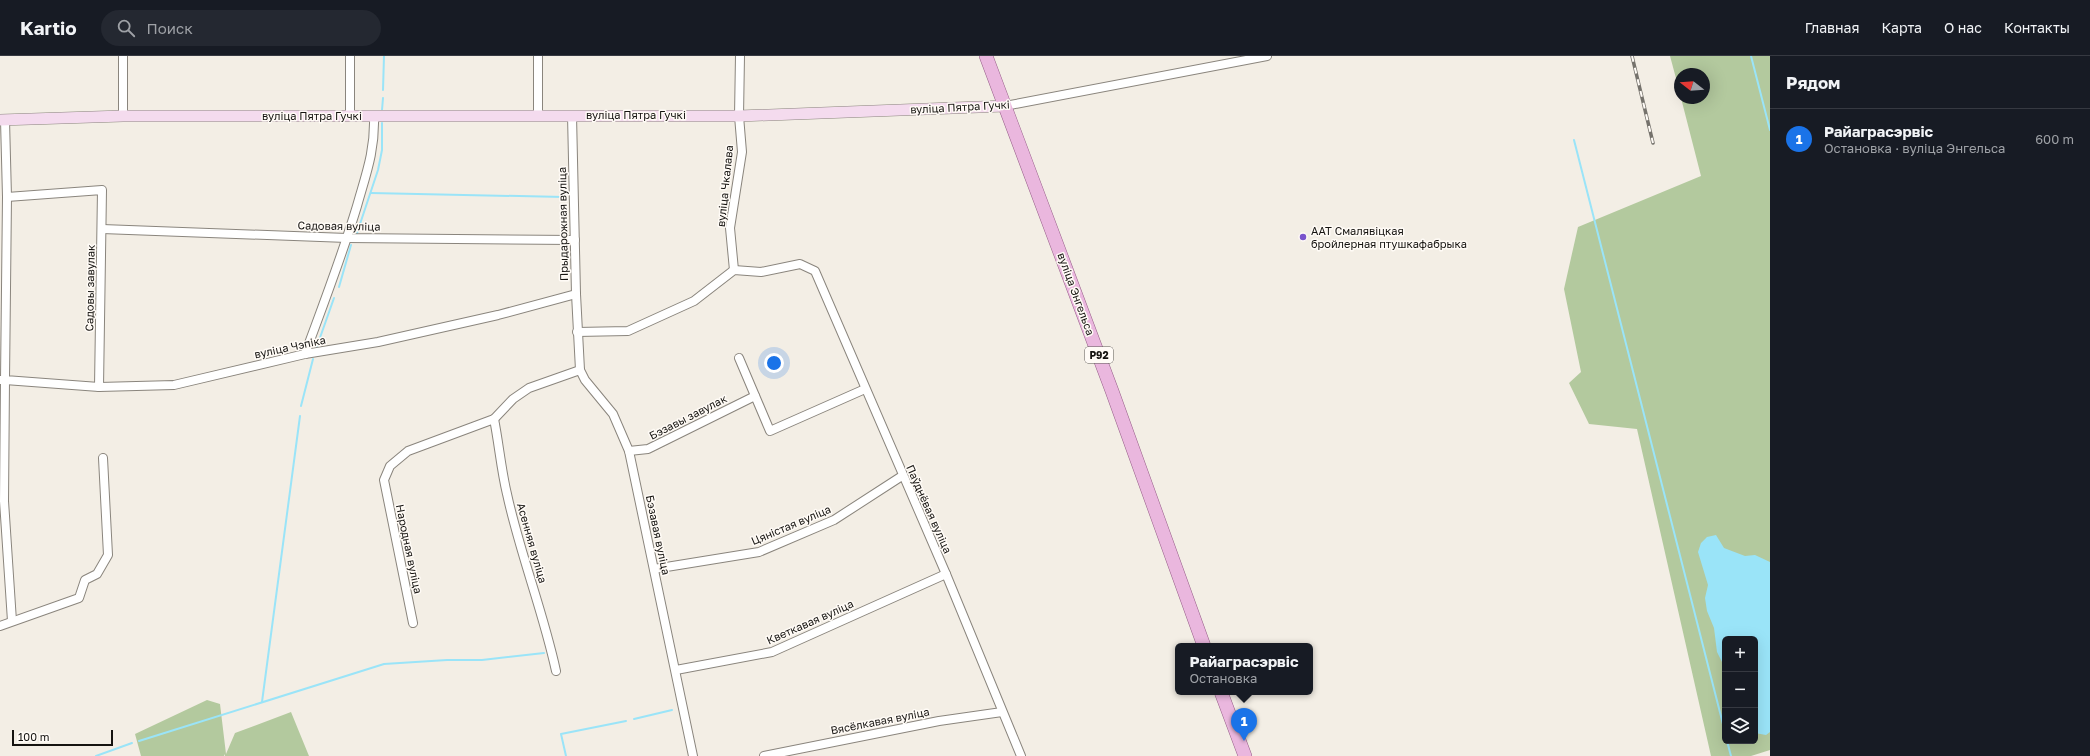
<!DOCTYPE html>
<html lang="ru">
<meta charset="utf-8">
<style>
:root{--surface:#171b24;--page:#242831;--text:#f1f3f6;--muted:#9ea1a6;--line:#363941;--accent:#1a73e8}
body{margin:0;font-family:"Golos Text",sans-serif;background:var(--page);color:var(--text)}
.controls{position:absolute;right:12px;bottom:12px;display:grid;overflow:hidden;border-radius:6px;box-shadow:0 4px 16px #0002}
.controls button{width:36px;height:36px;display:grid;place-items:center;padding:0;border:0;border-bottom:1px solid var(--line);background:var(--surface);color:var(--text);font:20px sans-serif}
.compass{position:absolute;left:1674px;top:12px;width:36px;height:36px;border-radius:50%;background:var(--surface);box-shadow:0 4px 16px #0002;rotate:287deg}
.scale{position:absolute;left:12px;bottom:10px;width:101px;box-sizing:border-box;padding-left:4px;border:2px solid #151310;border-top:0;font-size:11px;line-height:14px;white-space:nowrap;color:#151310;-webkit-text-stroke:3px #fffbf6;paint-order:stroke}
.you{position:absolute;left:774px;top:307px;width:14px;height:14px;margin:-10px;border:3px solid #fff;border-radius:50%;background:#1a73e8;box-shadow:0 0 0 6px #1a73e833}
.badge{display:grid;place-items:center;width:26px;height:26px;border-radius:50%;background:var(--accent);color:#fff;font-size:13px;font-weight:700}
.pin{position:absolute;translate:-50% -33px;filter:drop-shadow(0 1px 2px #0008)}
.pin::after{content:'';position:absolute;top:21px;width:14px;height:12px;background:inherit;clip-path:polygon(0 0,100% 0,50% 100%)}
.popup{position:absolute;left:1175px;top:587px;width:138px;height:52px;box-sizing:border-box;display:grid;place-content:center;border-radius:6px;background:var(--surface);filter:drop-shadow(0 1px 3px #0005);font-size:13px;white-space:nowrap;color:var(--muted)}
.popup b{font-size:15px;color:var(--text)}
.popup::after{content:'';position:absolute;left:50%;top:100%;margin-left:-8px;border:8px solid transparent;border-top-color:var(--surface)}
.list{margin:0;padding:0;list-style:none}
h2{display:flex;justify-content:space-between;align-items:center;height:52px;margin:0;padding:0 16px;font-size:17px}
h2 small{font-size:13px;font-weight:400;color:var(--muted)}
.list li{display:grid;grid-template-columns:26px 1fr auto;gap:12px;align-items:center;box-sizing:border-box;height:60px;padding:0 16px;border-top:1px solid var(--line)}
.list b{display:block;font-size:15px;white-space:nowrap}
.list p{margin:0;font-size:13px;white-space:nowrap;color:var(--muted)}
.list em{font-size:13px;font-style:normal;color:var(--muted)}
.icon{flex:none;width:22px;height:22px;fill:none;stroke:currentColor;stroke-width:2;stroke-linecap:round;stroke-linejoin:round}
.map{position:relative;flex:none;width:1770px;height:700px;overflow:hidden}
header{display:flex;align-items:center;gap:24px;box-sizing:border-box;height:56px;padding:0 20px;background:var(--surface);border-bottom:1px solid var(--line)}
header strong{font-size:19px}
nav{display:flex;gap:22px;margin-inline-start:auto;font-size:14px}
.search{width:280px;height:36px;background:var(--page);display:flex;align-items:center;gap:10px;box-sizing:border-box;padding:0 14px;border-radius:22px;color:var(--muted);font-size:15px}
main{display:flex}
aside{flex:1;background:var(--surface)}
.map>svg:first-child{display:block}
.green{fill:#b3c99e;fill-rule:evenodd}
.water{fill:#9ae4f8}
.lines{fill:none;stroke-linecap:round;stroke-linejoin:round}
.stream{stroke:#9ae4f8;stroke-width:2}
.street-casing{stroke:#8a857d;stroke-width:10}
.secondary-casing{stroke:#8a857d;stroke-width:12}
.primary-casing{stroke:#965e88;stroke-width:14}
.street{stroke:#fff;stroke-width:8}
.secondary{stroke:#f4dbee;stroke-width:11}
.primary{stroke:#eab7de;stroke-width:13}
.rail-casing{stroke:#75726c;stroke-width:3.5}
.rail{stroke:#fffbf6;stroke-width:2;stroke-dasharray:6;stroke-linecap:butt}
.poi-dot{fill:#7953cc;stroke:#fffbf6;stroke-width:1.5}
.labels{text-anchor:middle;stroke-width:3;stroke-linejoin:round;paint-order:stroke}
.shield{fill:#fffbf6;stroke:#5b5955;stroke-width:1}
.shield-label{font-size:10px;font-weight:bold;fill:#151310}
.street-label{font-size:11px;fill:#151310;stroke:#fffbf6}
.poi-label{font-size:11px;fill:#151310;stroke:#fffbf6;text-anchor:start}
</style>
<header>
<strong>Kartio</strong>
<div class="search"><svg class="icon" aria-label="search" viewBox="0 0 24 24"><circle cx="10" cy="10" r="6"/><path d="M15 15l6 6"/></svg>Поиск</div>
<nav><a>Главная</a><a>Карта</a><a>О нас</a><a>Контакты</a></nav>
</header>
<main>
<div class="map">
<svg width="1770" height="700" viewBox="0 0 1770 700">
<rect width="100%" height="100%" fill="#f3eee5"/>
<!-- green -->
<g class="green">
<path d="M1670,0H1770V694L1751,700H1711L1637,373L1589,368L1569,327L1581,316L1564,233L1578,171L1701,120L1681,42H1704V18H1680V37ZM1725,583H1755V685H1725Z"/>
<polygon points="207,644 220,648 226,698 235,677 291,656 309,700 225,700 225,698 224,700 141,700 135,678"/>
</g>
<!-- water -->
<polygon class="water" points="1716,479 1724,492 1745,500 1755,499 1770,506 1770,676 1766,679 1755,677 1755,583 1725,583 1725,612 1717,596 1714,572 1707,555 1705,542 1708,529 1698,496 1701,487 1707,481"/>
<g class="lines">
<!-- stream -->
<g class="stream">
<polyline points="1751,0 1770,74"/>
<polyline points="383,34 384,0"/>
<polyline points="382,54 383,42"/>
<polyline points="1574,84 1725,676"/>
<polyline points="371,137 564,141"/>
<polyline points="357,177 378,114 382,94 382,67"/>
<polyline points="339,231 351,189"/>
<polyline points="316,293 334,242"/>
<polyline points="301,350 313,303"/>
<polyline points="262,646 300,360"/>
<polyline points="634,663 672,654"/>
<polyline points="139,685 384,608 447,604 482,604 544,597"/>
<polyline points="1727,685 1731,700"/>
<polyline points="96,700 132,687"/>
<polyline points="566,700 561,678 626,665"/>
</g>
<defs>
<g id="street">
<polyline points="538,0 538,59"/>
<polyline points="1005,50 1267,0"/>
<polyline points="572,59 576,238 580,314 585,324 613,358 629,395 693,700"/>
<polyline points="123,60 123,0"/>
<polyline points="350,60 350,0"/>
<polyline points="5,64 7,141 5,324 99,331 174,329 305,298 378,286 498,259 576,238"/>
<polyline points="7,141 102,134 99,331"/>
<polyline points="102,173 347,182 575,184"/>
<polyline points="734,214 730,172 742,96 739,60 740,0"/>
<polyline points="577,276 628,275 694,245 734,214 761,216 800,208 815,215 946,518 1021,700"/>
<path d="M305,298C323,249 342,200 357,150C366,118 375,95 374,61"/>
<polyline points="739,302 770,375 865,333"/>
<polyline points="1,324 5,324 4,445 12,565"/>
<path d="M494,363C499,388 501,413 507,438C520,498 543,555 556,615"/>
<polyline points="629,395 648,393 755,340"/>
<polyline points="654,513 759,496 834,464 902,420"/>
<polyline points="413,567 384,424 390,410 408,395 494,363 513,343 529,332 580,314"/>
<polyline points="0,570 79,542 85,524 97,518 108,499 103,402"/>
<polyline points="676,614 772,596 946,518"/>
<polyline points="764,700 939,665 1002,656"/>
</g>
<polyline id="secondary" points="0,64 123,60 739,60 1005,50"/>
<g id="primary">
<polyline points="986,0 1112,335 1204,590"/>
<polyline points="1221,636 1245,700"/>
</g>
</defs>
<!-- street casing -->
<use href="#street" class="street-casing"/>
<!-- secondary casing -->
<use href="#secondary" class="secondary-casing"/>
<!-- primary casing -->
<use href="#primary" class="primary-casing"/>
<!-- street -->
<use href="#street" class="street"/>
<!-- secondary -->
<use href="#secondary" class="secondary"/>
<!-- primary -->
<use href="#primary" class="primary"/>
<defs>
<polyline id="rail" points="1632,0 1653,87"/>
</defs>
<!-- rail casing -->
<use href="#rail" class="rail-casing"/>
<!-- rail -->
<use href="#rail" class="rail"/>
</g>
<!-- markers -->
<circle class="poi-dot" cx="1303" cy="181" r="4"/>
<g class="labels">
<!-- shield labels -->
<rect class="shield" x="1085" y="291" width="28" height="16" rx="3"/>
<g class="shield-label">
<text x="1099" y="303">Р92</text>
</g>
<!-- street labels -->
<g class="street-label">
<text transform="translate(960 51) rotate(-3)" y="4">вуліца Пятра Гучкі</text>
<text x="636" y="63">вуліца Пятра Гучкі</text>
<text x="312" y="64">вуліца Пятра Гучкі</text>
<text transform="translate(725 130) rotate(-84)" y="4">вуліца Чкалава</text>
<text transform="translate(563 168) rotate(-91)" y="4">Прыдарожная вуліца</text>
<text transform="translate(339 170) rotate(1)" y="4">Садовая вуліца</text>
<text transform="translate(90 232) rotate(-89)" y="4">Садовы завулак</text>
<text transform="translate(1076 238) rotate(70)" y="4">вуліца Энгельса</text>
<text transform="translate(290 291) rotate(-12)" y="4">вуліца Чэпіка</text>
<text transform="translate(688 361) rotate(-27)" y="4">Бэзавы завулак</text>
<text transform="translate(929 453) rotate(66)" y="4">Паўднёвая вуліца</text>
<text transform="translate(791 469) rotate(-23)" y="4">Цяністая вуліца</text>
<text transform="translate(658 479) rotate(78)" y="4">Бэзавая вуліца</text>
<text transform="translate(532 487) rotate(74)" y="4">Асенняя вуліца</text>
<text transform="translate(409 493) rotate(78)" y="4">Народная вуліца</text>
<text transform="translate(810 566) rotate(-24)" y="4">Кветкавая вуліца</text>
<text transform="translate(880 665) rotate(-11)" y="4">Вясёлкавая вуліца</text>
</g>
<!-- poi labels -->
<g class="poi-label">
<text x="1311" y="179">ААТ Смалявіцкая<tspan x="1311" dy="13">бройлерная птушкафабрыка</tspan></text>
</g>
</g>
</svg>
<div class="controls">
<button>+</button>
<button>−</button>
<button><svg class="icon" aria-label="layers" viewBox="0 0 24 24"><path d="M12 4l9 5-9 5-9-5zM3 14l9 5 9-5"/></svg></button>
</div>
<svg class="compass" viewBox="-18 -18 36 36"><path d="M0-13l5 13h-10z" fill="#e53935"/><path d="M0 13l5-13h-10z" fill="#9ea1a6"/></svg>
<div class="scale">100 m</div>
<div class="you"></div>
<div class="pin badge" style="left:1244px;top:685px">1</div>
<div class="popup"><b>Райаграсэрвіс</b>Остановка</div>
</div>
<aside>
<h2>Рядом<small></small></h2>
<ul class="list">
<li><span class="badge">1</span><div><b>Райаграсэрвіс</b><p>Остановка · вуліца Энгельса</p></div><em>600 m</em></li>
</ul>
</aside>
</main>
